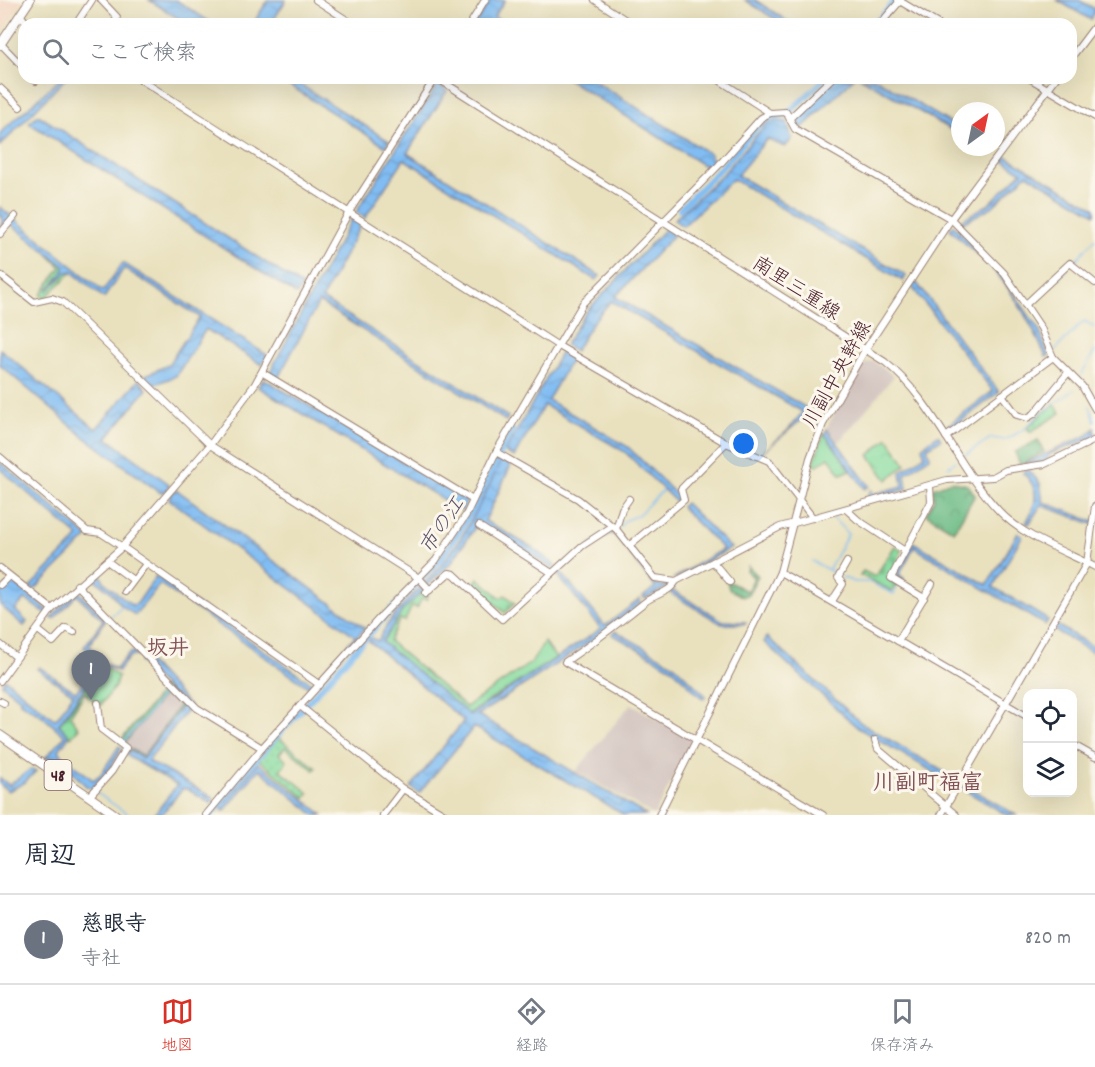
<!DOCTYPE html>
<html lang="ja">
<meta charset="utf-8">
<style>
:root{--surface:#fff;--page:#f2f2f3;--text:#1f2937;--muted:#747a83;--line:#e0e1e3;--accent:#d93025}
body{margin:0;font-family:Dekko,"Klee One",sans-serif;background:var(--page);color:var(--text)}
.controls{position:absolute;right:18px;bottom:18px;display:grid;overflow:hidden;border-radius:12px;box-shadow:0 6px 24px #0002}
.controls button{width:54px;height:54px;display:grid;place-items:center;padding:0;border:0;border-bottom:2px solid var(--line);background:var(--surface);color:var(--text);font:30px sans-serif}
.compass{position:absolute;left:951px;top:102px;width:54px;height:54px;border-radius:50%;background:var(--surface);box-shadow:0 6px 24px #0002;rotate:33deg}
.you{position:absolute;left:744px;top:444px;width:21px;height:21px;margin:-15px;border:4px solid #fff;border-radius:50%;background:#1a73e8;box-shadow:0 0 0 9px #1a73e833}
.badge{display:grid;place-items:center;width:39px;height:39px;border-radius:50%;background:var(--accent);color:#fff;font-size:20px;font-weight:700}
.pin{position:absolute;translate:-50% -50px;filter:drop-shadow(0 2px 3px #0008)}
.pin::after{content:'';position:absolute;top:32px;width:21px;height:18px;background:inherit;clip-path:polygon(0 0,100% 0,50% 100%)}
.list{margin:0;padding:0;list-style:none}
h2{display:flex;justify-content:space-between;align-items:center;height:78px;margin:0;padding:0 24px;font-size:26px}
h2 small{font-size:20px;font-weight:400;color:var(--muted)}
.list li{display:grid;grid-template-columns:39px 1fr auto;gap:18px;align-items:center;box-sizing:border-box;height:90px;padding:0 24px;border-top:2px solid var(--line)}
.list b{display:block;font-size:22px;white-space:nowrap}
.list p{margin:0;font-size:20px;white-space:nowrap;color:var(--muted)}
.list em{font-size:20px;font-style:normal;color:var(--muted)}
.icon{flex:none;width:33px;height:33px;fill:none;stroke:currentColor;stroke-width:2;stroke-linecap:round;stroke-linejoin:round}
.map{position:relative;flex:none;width:1095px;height:815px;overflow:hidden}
.search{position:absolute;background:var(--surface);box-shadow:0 6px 24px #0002;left:18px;right:18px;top:18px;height:66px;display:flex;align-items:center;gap:15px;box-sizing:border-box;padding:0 21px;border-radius:18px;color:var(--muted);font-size:22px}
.sheet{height:168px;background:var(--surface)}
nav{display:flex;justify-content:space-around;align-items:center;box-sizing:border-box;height:84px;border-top:2px solid var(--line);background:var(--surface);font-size:16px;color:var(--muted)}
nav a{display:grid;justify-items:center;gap:3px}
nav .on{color:var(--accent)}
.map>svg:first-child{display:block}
.built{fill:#f3d4bf}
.industrial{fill:#cfc0bb}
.grass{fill:#85db9e;stroke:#687d64;stroke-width:1.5}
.forest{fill:url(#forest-crowns);stroke:#5b6d58;stroke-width:1.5}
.cemetery{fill:url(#cemetery-stones);stroke:#687d64;stroke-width:1.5}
.park{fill:url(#park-crowns);stroke:#687d64;stroke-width:1.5}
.garden{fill:url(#garden-dots);stroke:#687d64;stroke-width:1.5}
.water{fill:url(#water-waves);stroke:#666e8f;stroke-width:1.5}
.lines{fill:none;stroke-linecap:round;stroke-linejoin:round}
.stream{stroke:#81bdf3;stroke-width:1.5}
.canal{stroke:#81bdf3;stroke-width:6}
.minor-casing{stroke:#9a8074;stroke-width:8}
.major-casing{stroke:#9a8074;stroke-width:10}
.minor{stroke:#fff;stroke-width:6}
.major{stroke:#fff;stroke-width:8}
.labels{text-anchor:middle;stroke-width:6;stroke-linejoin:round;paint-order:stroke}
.shield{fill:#fbf7ec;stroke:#7f6065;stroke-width:1.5}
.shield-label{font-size:18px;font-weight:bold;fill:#4a1f2b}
.street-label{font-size:20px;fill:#4a1f2b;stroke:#fbf7ec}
.water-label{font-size:21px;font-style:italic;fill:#5a4e67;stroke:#fbf7ec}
.neighbourhood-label{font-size:21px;font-weight:bold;fill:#825155;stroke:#fbf7ec}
.quarter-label{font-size:22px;font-weight:bold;fill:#825155;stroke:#fbf7ec}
</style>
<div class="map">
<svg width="1095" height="815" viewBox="0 0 1095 815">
<defs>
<pattern id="forest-crowns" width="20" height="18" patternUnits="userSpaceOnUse" patternTransform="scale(1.5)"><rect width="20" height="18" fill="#6cbb85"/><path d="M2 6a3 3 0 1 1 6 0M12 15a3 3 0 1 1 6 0" fill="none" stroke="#5b976d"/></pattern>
<pattern id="cemetery-stones" width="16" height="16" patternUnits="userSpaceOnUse" patternTransform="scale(1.5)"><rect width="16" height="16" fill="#85db9e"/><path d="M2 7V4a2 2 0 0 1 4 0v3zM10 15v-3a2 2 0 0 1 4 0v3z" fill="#74bc88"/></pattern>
<pattern id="park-crowns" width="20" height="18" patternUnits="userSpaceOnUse" patternTransform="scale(1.5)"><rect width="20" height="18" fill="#85db9e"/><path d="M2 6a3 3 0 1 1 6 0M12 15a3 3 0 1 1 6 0" fill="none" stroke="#74bc88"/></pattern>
<pattern id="garden-dots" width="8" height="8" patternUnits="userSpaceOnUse" patternTransform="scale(1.5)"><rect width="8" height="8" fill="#85db9e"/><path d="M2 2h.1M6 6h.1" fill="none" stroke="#74bc88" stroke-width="1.8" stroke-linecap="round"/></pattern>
<pattern id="water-waves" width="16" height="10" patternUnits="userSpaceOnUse" patternTransform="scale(1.5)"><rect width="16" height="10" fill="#81bdf3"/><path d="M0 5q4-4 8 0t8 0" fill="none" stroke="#71a2d0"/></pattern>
</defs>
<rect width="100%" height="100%" fill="#fbf7ec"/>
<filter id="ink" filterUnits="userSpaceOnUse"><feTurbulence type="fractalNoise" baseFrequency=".0167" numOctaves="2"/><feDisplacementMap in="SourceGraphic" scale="12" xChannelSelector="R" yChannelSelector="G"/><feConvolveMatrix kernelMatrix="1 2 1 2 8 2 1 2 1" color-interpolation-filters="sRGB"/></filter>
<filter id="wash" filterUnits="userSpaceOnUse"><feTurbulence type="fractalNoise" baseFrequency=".008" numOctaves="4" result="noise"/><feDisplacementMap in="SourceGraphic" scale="24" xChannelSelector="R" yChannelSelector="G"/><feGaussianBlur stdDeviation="1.35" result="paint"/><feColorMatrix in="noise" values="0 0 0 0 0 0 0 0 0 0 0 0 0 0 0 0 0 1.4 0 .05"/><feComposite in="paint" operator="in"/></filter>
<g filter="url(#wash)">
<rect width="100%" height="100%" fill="#e9e1be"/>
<!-- built -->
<polygon class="built" points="0,0 23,0 0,34"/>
<!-- industrial -->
<g class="industrial">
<polygon points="873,361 894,376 839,442 827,427 861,365"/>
<polygon points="166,693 180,706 142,756 124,744"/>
<polygon points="631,704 693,740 654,815 576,771"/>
</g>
<!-- grass -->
<g class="grass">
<polygon points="47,253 64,266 64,271 47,291 67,272 72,272 45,298 41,295 61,267"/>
<polygon points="824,433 851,470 841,474 829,457 816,466 814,462"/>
<polygon points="423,591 428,595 426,600 422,598 417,608 412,606 405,621 400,619 389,641 466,707 532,662 544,642 556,658 467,715 382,642 402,611"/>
</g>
<!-- forest -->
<g class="forest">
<polygon points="1038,440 1044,452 1020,465 1015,452"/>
<polygon points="951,481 967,485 975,495 954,531 926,514 934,499 933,488"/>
<polygon points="748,566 758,576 748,594 743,597 729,589 727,581 747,591 754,578 747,571"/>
<path d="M163,687L183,705L143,759L129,750L131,749L143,756L179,706L166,693L124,744L121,741C134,721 152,708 163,687Z"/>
</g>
<!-- cemetery -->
<g class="cemetery">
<polygon points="895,546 901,550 899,560 888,578 897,584 892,591 860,575 863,571 875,577"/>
<polygon points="478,578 501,598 505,595 515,603 505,613 474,584"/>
<polygon points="102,666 118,676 115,687 100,706 85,693 70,716 79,728 71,737 59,725"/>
</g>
<!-- park -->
<polygon class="park" points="888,438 906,464 887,480 869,455"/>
<!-- garden -->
<g class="garden">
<polygon points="1055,405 1061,413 1030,432 1027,428 1043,413"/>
<polygon points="279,738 316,768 314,770 285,747 279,754 287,761 280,770 309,793 305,798 259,760"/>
</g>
<!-- water -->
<g class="water">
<polygon points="149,0 176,0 213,24 187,24"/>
<polygon points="268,0 286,0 271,24 253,24"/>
<polygon points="491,0 505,0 494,17 505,24 475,24"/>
<polygon points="745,0 755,0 792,24 783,24"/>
<polygon points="1057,0 1079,0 1095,9 1091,20"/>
<polygon points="61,78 66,78 0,146 0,133"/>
<polygon points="278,78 290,78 389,141 386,147"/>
<polygon points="566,78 590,78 710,154 714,165 703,165"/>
<polygon points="834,78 854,78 802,128 794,121"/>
<polygon points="861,78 875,78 960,129 960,135"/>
<polygon points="438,84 447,91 407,153 600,276 596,280 404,159 365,218 356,212"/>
<polygon points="38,115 302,286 297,295 29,123"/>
<polygon points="775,121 787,122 792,139 785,147 767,139 737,175 906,276 903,281 733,179 683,226 674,220 724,173 767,123"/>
<polygon points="1004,155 1095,208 1095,214 1027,174 992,207 961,224 960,221 989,204 1022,172 1001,159"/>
<polygon points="0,207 103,291 123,263 267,355 262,365 206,329 176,376 153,385 144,376 168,365 200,317 124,268 104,298 72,272 67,272 47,291 64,271 64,266 7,221 0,228 3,218 0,215"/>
<polygon points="352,218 361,224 322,299 508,417 506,421 319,302 278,378 270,372"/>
<path d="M953,225L1000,273L1039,330L1049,356L1046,357C1032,325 1010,285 985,261C973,250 961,240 950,229Z"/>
<polygon points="665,229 674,235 615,297 810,410 820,422 818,425 807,415 762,453 787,431 803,412 611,301 592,323 575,351 565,345 586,312"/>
<polygon points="916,282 999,392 949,430 947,426 993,391 912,287"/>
<polygon points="0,349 96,429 139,380 147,389 107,438 169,484 167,490 161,493 82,435 0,365"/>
<polygon points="561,352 572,358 548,400 628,447 680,498 676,502 625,452 544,405 514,457 505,452"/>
<polygon points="264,379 467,500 462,511 258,387"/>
<polygon points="1095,428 1095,437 1050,454 1046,461 1024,464 1088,435"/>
<polygon points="827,429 869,486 865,489 825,434"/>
<polygon points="938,435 941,439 927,448 930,457 905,474 907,489 865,501 871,490 874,494 903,486 901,472 925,455 922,447"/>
<path d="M501,460L511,465L485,521L531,547L555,565L552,569L523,549L478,523L451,563L402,611L382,642L470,715L601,629L557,574L560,571L605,626L640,599L641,603L608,630L478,715L646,815H624L474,727L419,793L411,787L464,721L368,640L371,638L378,641C397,603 424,589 448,557C470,527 486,493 501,460Z"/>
<polygon points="0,462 88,537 34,590 30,587 79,537 0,469"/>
<path d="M1027,469L1040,483L1043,502L1095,522V525L1041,505L1029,524L1026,523C1037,503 1041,489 1023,473Z"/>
<polygon points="177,490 365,628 319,681 316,679 355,636 169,499 172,493"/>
<polygon points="685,503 731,548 677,578 674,578 723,549 681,507"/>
<polygon points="607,532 617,533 657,586 671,585 645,599 643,597 655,587 615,535 609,534 588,547"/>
<polygon points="1018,533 1022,536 993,587 1048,620 1045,625 914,547 899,575 904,578 903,581 895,576 913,542 987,585"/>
<polygon points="99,573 105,583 132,605 137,604 156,576 314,685 311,689 160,584 135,615 122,606 111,592 93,578"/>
<polygon points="12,581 48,610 47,615 25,599 15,610 27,622 24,626 0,605 0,591"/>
<polygon points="77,590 106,619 89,645 105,663 116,669 129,653 135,652 139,656 130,656 118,671 101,664 59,724 69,736 59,750 61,754 93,780 101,774 119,746 122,748 106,775 93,788 87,787 62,761 54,758 44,759 65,736 40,714 20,702 20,699 2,684 5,679 54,719 57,718 73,694 37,669 39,667 76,692 99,660 84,647 103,620 77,595 54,619 51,618"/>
<polygon points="672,590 723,621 746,622 745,624 722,624 670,593"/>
<polygon points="1055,624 1095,648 1095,654 1052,629"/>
<polygon points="615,631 673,664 706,696 703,699 672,668 612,634"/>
<polygon points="767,637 861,723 956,779 954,784 858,728 764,642"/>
<polygon points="144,657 190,706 148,761 214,798 211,803 187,789 182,789 161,815 154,815 177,785 126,755 129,750 143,758 183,705 140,662"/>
<polygon points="258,763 323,815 315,815 259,769 224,811 220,808"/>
<polygon points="31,769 36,771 24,783 8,791 0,784 0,778 9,785"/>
<polygon points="963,784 1016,815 1007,815 961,788"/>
</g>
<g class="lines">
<!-- stream -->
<g class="stream">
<polyline points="1075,261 1095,239"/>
<polyline points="1058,279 1068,269"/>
<polyline points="1055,350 1084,321 1095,327"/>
<polyline points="1079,379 1095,351"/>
<polyline points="1090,406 1095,421"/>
<polyline points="965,455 991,438 1005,440 1023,430 1042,412 1074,390"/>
<polyline points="948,467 956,461"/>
<polyline points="620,528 624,521 638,515 663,490"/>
<polyline points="812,561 838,575"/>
<polyline points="829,569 848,534 833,518"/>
<polyline points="842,577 854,582 869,582 894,594 898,586"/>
<polyline points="83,587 93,578"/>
<polyline points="111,616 122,606"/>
<polyline points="123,742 151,711 165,689"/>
<polyline points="97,793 129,815"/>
</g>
<!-- canal -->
<g class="canal">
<polyline points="875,24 896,0"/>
<polyline points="680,209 721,168 763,120 771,117 785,116 826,78"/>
<polyline points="211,815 244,773 393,608 441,559 474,508 512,430"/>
</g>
</g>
</g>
<g filter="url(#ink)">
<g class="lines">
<defs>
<g id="minor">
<polyline points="101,0 117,17 114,24"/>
<polyline points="316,0 353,24"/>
<polyline points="595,0 632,24"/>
<polyline points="898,0 938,24"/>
<polyline points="20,15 28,24"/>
<polyline points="76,24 92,0"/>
<polyline points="470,24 485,0"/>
<polyline points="880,24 901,0"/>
<polyline points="1,44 24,68"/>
<polyline points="1071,58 1095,26"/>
<polyline points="33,78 36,81 39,78"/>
<polyline points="138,78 557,345 726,443 769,461 813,518"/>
<path d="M437,78L885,362C935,402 956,466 1000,512C1024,537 1064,551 1095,567"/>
<polyline points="716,78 770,113"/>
<polyline points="1029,78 1095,117"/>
<polyline points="0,88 20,107"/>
<polyline points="790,118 832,78"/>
<polyline points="0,234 15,216"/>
<polyline points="0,275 34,302 52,298 63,302 210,445 419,578 430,590"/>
<polyline points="1025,305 1070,263 1095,283"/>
<polyline points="263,373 473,500"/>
<polyline points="1002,395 1017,415 1027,418 1034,414 1067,374"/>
<polyline points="946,437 1053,357"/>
<polyline points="496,452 578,499 616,529 655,578 676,581"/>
<polyline points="0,457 87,531 101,533 127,550 320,685"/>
<polyline points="847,510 858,520 905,551"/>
<polyline points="479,526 552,573"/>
<polyline points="616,529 622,509 629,499"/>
<polyline points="631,544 684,500 681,489 726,443"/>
<polyline points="107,561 133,580"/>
<polyline points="713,562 730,582"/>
<polyline points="0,568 52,609"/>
<polyline points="780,572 1028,717"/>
<polyline points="0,585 9,576"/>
<polyline points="77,585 197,708 262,748"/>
<polyline points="125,592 146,564"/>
<polyline points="426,593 449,573 454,574 502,619 582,546 611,527"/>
<polyline points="924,598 891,578 931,502 930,486"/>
<polyline points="832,601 843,584 838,578 847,562"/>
<polyline points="38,630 53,642 66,628 74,632"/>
<polyline points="898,641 932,584"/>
<polyline points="0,644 16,657"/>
<polyline points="0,681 52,609 121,548 210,445 255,384 349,212 435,78"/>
<polyline points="0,701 4,703"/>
<polyline points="300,706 403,789 446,815"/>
<polyline points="875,740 878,749 956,815"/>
<polyline points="1072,744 1095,757"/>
<polyline points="89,797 112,771 126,748 101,729 98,703"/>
<polyline points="206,815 262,748 383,614 436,560 466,515 496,452 583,303 719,165 761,118 770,113 786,112 795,129 951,219 1004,273 1041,328 1053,357 1082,386 1095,409"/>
<polyline points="383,815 403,789"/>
<polyline points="659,815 780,572 810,458 823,424 865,350 951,219 1056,78"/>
<path d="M823,815L565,662C593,643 619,623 645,602C655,594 670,593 676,581L780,527L947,480L993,477L1006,470L1045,464L1095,440"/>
<polyline points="941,815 1087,563 1095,506"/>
</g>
<g id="major">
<polyline points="0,45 30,0"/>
<polyline points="0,735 116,815"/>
</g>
</defs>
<!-- minor casing -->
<use href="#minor" class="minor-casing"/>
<!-- major casing -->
<use href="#major" class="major-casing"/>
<!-- minor -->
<use href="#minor" class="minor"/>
<!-- major -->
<use href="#major" class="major"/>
</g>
</g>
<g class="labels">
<!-- shield labels -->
<rect class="shield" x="44.5" y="760" width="27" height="30" rx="4.5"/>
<g class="shield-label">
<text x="58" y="781">48</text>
</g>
<!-- street labels -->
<g class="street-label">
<text transform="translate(797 287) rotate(33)" y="7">南里三重線</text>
<text transform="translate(836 374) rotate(-61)" y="7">川副中央幹線</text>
</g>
<!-- water labels -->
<g class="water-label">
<text transform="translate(441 525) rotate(-56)" y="7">市の江</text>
</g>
<!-- neighbourhood labels -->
<g class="neighbourhood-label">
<text x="168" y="654">坂井</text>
</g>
<!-- quarter labels -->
<g class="quarter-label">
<text x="928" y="789">川副町福富</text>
</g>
</g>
</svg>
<div class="controls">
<button><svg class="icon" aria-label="locate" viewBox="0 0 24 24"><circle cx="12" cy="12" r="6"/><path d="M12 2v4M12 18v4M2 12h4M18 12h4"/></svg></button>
<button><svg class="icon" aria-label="layers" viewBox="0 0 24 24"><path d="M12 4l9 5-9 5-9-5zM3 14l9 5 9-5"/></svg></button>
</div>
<svg class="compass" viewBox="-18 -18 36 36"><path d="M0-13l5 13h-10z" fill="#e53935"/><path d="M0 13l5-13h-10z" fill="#747a83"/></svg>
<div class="you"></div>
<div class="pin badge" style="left:91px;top:700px;background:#6b7280">1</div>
<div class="search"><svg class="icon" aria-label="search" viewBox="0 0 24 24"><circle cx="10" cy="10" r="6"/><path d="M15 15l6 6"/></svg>ここで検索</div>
</div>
<section class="sheet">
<h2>周辺<small></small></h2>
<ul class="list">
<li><span class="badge" style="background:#6b7280">1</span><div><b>慈眼寺</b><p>寺社</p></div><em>820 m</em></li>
</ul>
</section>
<nav>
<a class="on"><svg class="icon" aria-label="map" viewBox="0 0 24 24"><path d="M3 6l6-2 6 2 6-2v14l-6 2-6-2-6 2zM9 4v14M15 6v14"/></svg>地図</a>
<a><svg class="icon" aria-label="directions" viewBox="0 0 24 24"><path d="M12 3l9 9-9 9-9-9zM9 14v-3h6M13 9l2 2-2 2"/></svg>経路</a>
<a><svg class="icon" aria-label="saved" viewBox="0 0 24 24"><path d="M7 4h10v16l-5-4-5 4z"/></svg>保存済み</a>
</nav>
